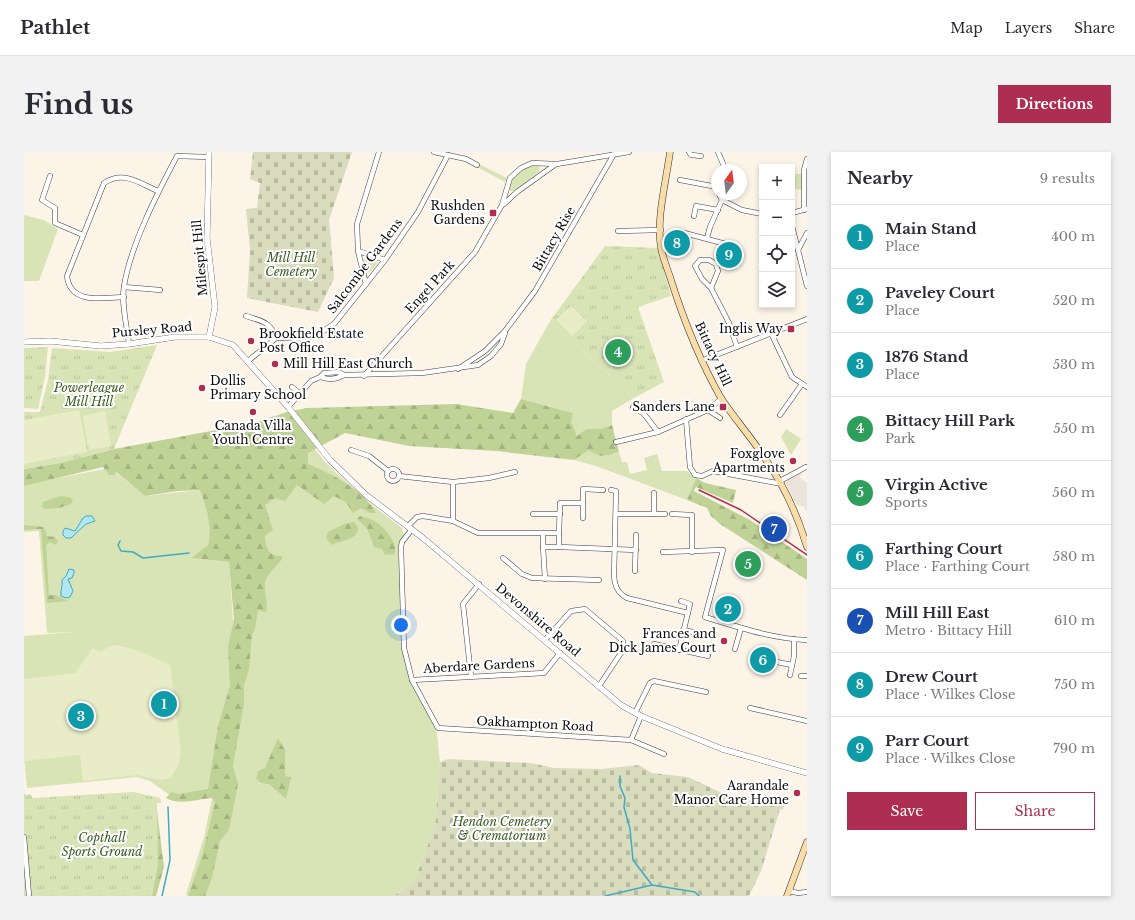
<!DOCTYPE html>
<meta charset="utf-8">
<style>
:root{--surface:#fff;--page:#f2f2f3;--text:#2b2b33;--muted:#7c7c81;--line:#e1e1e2;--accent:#ae2e51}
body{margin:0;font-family:"Libre Baskerville",serif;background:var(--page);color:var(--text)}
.controls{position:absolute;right:12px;top:12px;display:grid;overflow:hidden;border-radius:0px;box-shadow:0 2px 6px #0003}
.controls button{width:36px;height:36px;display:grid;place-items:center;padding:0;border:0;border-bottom:1px solid var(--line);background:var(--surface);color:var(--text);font:20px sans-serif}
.compass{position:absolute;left:687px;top:12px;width:36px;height:36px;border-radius:50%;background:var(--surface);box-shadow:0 2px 6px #0003;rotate:14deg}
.you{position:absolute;left:377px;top:473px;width:14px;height:14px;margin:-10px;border:3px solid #fff;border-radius:50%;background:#1a73e8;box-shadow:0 0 0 6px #1a73e833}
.badge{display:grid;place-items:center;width:26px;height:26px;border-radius:50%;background:var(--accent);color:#fff;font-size:13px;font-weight:700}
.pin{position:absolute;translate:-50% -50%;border:2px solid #fff;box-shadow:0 1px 4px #0006}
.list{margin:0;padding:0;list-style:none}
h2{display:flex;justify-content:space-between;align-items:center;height:52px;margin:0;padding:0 16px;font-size:17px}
h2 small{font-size:13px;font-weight:400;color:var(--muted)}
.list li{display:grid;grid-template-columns:26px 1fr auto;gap:12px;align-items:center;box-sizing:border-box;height:64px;padding:0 16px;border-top:1px solid var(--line)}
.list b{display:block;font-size:15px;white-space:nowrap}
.list p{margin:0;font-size:13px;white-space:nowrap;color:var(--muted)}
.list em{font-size:13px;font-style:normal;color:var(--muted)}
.actions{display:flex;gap:8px;padding:12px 16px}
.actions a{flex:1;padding:9px 0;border:1px solid var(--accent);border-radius:0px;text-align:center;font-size:14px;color:var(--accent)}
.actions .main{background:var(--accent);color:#fff}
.icon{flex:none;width:22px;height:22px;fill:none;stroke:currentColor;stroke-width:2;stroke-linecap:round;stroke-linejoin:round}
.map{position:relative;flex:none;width:783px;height:744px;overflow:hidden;border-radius:0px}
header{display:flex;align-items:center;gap:24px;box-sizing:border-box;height:56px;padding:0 20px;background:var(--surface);border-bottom:1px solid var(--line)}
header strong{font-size:19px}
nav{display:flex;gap:22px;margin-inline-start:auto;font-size:14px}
.intro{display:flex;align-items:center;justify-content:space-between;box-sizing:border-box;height:96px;padding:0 24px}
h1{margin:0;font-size:28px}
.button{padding:10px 18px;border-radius:0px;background:var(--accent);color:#fff;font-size:14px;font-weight:700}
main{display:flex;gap:24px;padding:0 24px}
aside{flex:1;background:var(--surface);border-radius:0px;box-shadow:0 2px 6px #0003}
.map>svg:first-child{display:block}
.grass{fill:#d8e4b6}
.forest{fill:url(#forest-firs)}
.cemetery{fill:url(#cemetery-stones)}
.park{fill:url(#park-tufts)}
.pitch{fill:#e8ecc7}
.plaza{fill:#ebe3da}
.water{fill:#b1e7f0;stroke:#3eabc2}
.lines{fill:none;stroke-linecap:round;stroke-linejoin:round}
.stream{stroke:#3eabc2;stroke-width:1.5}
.minor-casing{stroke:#3d3d3d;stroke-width:5.5}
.tertiary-casing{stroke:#3d3d3d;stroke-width:6}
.secondary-casing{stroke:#2c2c2c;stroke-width:7}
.minor{stroke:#fff;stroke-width:4.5}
.tertiary{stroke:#fff;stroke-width:5.5}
.secondary{stroke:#f9dda8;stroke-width:6}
.rail{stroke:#ae2e51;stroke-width:1.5}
.poi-dot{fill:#ae2e51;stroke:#fff;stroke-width:1.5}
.labels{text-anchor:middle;stroke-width:4;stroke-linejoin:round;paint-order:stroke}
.poi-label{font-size:12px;fill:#0a0a0a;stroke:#fff;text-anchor:end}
.street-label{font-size:12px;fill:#0a0a0a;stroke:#fff}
.park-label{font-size:12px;font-style:italic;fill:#3a5b21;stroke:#fff}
</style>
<header>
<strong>Pathlet</strong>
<nav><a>Map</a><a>Layers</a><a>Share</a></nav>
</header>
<div class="intro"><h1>Find us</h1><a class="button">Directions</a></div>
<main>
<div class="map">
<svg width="783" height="744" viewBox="0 0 783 744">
<defs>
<pattern id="forest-firs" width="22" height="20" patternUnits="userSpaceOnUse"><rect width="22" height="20" fill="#c0d396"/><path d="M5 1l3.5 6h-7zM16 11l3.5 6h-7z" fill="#a4b480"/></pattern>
<pattern id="cemetery-stones" width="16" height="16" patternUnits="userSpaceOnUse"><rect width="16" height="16" fill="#d9dcbd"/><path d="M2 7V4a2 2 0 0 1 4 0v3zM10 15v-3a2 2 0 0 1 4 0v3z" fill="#b9bba1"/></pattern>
<pattern id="park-tufts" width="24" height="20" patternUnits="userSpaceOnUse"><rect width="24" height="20" fill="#d8e4b6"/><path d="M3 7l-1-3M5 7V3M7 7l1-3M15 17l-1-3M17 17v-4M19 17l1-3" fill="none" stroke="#b8c29b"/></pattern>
</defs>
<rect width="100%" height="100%" fill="#fdf4e8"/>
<!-- grass -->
<g class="grass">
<polygon points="455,12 483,26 481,30 453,15"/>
<path d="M510,13H515L516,19L491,39H486C485,23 498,17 510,13Z"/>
<polygon points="768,22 778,22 778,38 768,36"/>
<polygon points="0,63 20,68 34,77 15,129 0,129"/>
<polygon points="343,105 352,108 353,112 346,120 343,120 340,107"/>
<polygon points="526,169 610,246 588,259 588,273 577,277 562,277 553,284 546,270 549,261 497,247 502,212"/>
<polygon points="762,277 777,287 767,303 757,285"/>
<path d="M288,294L302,311L348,353L378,376L380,384L374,395L380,496L386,528L407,566L413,581L416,610L411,675L391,727L370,744H163L162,742L180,685L188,646L151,647L126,629L113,625L3,636L0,606V484L49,480L23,481L15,379L0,380V331L19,329L86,316L121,344L176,338C183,357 188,372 184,393L167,406L205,410L209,468L225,469L239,347L280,299Z"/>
<polygon points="565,298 581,304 595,300 598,310 603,310 606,322 623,318 620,306 633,302 638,319 663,319 672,326 663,348 572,314 550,308"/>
</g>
<!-- forest -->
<g class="forest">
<path d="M497,247L549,261L547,270L553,284L562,277H577L588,273L595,300C581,304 578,307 565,298L550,308L472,299L385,294L321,281L284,301V312C308,322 340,338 352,361H346L337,356L329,361L322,350L310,344L300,352L273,333L261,349L251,346L241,353L249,378L241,384C242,396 244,404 258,404V407C254,413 245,421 242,427C238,438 245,449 242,460L234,458L231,477L228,483L225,517L220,533V552L211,602L209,614L214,632L205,678L196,689L188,726L181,744H164L178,704L191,650L188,646C172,647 156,654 142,646L147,640L154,642L184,637L194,574L206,534L204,494L210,468L205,410L167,406L184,393C188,373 183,358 176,338L154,339L121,344L92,320L90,323H85L79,315L0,334V317L36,311L90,297L230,271L266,259L284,256L432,252L489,261Z"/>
<polygon points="672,326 681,331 712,338 709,351 672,335 670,339 726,368 783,407 783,428 696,372 687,364 683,356 663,348"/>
<polygon points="37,344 45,345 49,348 47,352 35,356 21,357 18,354 19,350"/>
<path d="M336,364C340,365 345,366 349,368C359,373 374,390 371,402L361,403L358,397L350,395L343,376L333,367Z"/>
<path d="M330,370L334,375C334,389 319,387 308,393L302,386L304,380L320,372Z"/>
<polygon points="0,373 20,375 23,384 31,385 34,389 32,393 26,390 22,393 25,443 31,443 44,449 23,451 17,377 0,378"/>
<polygon points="254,586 261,598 261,624 267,625 262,647 245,632 237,631 232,627 234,619 241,616"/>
<polygon points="129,646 137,647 132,650 140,715 132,744 122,744"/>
</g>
<!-- cemetery -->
<g class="cemetery">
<polygon points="229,0 328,0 305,68 310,126 294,160 223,146 226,99 222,57 233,56 236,31 226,27"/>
<polygon points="424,607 507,611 530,616 578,617 615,613 628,621 664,625 715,649 740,648 760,654 759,658 756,657 737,719 725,744 370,744 391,727 411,675 416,610"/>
</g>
<!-- park -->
<g class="park">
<polygon points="581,94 634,96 647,144 614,155 640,230 610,246 526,169"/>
<polygon points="133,193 90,297 36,311 0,317 0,260 16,260 24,228 28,196 86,200"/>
<polygon points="24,195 21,225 14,257 0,256 0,196"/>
<polygon points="109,640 136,646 137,651 133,651 134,713 128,744 0,744 0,641 2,643 7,642 8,646"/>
</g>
<!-- pitch -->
<g class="pitch">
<polygon points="547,154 563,169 548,184 532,168"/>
<polygon points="55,258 63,300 0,312 0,268"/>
<polygon points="81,259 87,294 65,298 59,264"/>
<path d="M89,493C110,495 127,504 146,513L157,600L155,612L147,626L137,628L113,623L59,629L56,603L0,609V527L51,521L69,496L75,500Z"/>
</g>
<!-- plaza -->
<polygon class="plaza" points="776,321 779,322 775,325 783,331 783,360 779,354 773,353 762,332 763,328"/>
<!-- water -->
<g class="water">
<polygon points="62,364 68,364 71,369 62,372 47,386 42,386 39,383 39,379 41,376 51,379 59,366"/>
<path d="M45,417L50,418V421L48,426L44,427L49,439L46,445L42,446L37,444C36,438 39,434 38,428L42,424Z"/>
</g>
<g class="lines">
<!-- stream -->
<g class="stream">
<polyline points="96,389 94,393 97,399 109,400 119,406 165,401"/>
<polyline points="596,624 596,634 601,646 600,655 606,677 609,708 628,733"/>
<polyline points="138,744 146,708 144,655"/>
<polyline points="581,744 628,733 671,740 675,744"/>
</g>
<defs>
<g id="minor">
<polyline points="410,0 442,7 453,13"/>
<polyline points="665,0 667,3 677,4"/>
<polyline points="694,0 700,14 699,18"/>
<polyline points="26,24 18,48 31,56 31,71 59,83"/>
<polyline points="656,28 693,35"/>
<polyline points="698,48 718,58 738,62"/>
<polyline points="480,52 493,40 532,12"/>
<polyline points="780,58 780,18 783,7"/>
<polyline points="768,61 768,74 783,134"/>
<polyline points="768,61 783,57"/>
<polyline points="670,64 672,54 694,58"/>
<polyline points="594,79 637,78"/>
<polyline points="646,82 653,79 698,91"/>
<polyline points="683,86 686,75 698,48 695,42"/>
<polyline points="774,98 783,81"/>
<polyline points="334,99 361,108"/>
<polyline points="694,104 698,91 710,94"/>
<polyline points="342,132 334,99 333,72 355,0"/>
<polyline points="100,135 136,138"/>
<polyline points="687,136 694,119 692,112 685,108 676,108 671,114 678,127 687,136 705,171 713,195"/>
<path d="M100,145C79,146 46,153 43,124L80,31C100,18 115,31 134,39"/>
<path d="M222,164C237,169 246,169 252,186"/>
<polyline points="747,181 768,225 783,235"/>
<path d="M105,192C103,174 97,152 100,134C107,92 133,42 153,4L184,5"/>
<polyline points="224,209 252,186 290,185 310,172 361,108 394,60 424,3"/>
<polyline points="677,209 783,167"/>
<polyline points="434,217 461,199 481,179 511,139 590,2"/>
<polyline points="340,224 451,100 478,53 486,26 497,16 508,11 533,12 605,0"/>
<path d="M296,225C304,228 313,227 320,223L398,221L454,213L467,204L477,192L481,181"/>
<polyline points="268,235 275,241"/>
<polyline points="264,255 287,229 296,225 300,221 315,220 320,223"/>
<polyline points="609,255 620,262 634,280"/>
<polyline points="684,258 696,266"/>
<polyline points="756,263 778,232"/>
<polyline points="662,267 666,315 671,323 678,324 689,319 758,332"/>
<polyline points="592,290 634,280 684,258 698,246"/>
<polyline points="327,298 345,304 364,319"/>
<circle cx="369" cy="323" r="6"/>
<polyline points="375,324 429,330 465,326 491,320"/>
<polyline points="756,329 782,315"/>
<path d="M587,338L592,339L590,424C591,435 594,441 603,446L664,461"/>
<polyline points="509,362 536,362"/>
<polyline points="592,362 641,362"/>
<polyline points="630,362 630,341"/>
<polyline points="648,362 668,363 668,400"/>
<polyline points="559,366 559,337 579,338"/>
<polyline points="429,369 429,330"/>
<polyline points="384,374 393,365 399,364 429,369 454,381 535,381 535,395 519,395 519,381"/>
<polyline points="388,377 378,390 377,395 380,496 388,528 414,576 607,588 640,602"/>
<polyline points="535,381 536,351 559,351"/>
<polyline points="519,395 521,427"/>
<polyline points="535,395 612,398"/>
<path d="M639,400L699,398L681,465C714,475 749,487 783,488"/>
<polyline points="479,406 498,422 508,426 575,428"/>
<polyline points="611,419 612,383"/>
<polyline points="659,478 690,484"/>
<polyline points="521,488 547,459 561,457 599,489 599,498 575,534"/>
<polyline points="630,492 684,504"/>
<polyline points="711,497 717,476"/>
<polyline points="655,498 666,452 657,449"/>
<polyline points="748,509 768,513"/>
<polyline points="766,523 770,504 770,487"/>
<polyline points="447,524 439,452 455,432"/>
<polyline points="777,524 783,524"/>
<polyline points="388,528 520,521 536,501"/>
<polyline points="726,556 783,569"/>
<polyline points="611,561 626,531 630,529 682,540"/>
<polyline points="607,588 617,564"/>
<polyline points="0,685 5,744"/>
<polyline points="765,739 774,741 783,740"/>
</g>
<g id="tertiary">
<polyline points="185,185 191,155 183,86 185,0"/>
<polyline points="0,190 26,189 77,194 105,192 151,185 185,185 209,193 264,255 306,308 342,343 399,386 597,553 617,564 698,597 783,621"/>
</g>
<g id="secondary">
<path d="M646,0C642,30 632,67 637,96C639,107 644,118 647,128C660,169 676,209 697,246C710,266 727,285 740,305C760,333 773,361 783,395"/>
<polyline points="763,744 783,690"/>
</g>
</defs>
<!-- minor casing -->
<use href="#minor" class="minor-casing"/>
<!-- tertiary casing -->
<use href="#tertiary" class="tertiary-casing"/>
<!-- secondary casing -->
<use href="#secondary" class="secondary-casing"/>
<!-- minor -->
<use href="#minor" class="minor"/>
<!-- tertiary -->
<use href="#tertiary" class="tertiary"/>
<!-- secondary -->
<use href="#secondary" class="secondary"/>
<!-- rail -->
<polyline class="rail" points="675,338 717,358 783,403"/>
</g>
<!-- markers -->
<g class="poi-dot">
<rect x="465" y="57" width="8" height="8" rx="2"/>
<rect x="763" y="173" width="8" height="8" rx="2"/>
<circle cx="227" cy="189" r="4"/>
<circle cx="251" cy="212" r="4"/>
<circle cx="178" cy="236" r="4"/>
<rect x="695" y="251" width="8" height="8" rx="2"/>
<circle cx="229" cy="260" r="4"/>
<circle cx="769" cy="309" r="4"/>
<circle cx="700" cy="489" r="4"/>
<circle cx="773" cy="641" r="4"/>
</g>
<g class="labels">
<!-- poi labels -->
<g class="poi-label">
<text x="461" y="58">Rushden<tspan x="461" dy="14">Gardens</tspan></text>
<text x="759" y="181">Inglis Way</text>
<text x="235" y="186" text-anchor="start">Brookfield Estate<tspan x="235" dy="14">Post Office</tspan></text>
<text x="259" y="216" text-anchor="start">Mill Hill East Church</text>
<text x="186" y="233" text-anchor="start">Dollis<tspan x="186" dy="14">Primary School</tspan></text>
<text x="691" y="259">Sanders Lane</text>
<text x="229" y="278" text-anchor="middle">Canada Villa<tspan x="229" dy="14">Youth Centre</tspan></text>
<text x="761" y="306">Foxglove<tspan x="761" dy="14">Apartments</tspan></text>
<text x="692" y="486">Frances and<tspan x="692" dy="14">Dick James Court</tspan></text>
<text x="765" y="638">Aarandale<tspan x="765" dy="14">Manor Care Home</tspan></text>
</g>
<!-- street labels -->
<g class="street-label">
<text transform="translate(530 87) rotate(-60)" y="4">Bittacy Rise</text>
<text transform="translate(176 106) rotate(-95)" y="4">Milespit Hill</text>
<text transform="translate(341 114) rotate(-53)" y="4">Salcombe Gardens</text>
<text transform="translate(406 135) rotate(-48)" y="4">Engel Park</text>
<text transform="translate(128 178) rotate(-5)" y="4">Pursley Road</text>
<text transform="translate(689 202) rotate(65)" y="4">Bittacy Hill</text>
<text transform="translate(514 468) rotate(40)" y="4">Devonshire Road</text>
<text transform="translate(455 514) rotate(-3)" y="4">Aberdare Gardens</text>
<text transform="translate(511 572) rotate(3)" y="4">Oakhampton Road</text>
</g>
<!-- park labels -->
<g class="park-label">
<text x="267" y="110">Mill Hill<tspan x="267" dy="14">Cemetery</tspan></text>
<text x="65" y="240">Powerleague<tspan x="65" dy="14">Mill Hill</tspan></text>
<text x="478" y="674">Hendon Cemetery<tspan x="478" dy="14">&amp; Crematorium</tspan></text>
<text x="78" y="690">Copthall<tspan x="78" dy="14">Sports Ground</tspan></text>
</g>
</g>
</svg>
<div class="controls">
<button>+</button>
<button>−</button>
<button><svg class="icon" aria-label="locate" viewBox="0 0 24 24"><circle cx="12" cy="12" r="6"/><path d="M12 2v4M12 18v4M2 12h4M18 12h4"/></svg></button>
<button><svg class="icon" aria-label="layers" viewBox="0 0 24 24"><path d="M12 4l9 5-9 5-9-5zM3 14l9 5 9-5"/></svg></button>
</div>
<svg class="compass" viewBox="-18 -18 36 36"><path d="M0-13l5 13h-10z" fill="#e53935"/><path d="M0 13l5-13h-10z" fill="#7c7c81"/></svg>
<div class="you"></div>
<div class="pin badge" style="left:140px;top:552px;background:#0f9aa8">1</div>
<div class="pin badge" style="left:704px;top:457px;background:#0f9aa8">2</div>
<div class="pin badge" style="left:57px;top:564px;background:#0f9aa8">3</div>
<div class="pin badge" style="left:594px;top:200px;background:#2e9e5b">4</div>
<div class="pin badge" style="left:724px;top:412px;background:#2e9e5b">5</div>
<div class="pin badge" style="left:739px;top:508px;background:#0f9aa8">6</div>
<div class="pin badge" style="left:750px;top:377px;background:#1a4fb4">7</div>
<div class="pin badge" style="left:653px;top:91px;background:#0f9aa8">8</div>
<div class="pin badge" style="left:705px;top:103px;background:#0f9aa8">9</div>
</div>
<aside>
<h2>Nearby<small>9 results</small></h2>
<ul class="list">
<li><span class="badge" style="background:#0f9aa8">1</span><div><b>Main Stand</b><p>Place</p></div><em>400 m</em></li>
<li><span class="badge" style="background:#0f9aa8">2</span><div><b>Paveley Court</b><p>Place</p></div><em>520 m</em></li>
<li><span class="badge" style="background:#0f9aa8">3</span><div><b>1876 Stand</b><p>Place</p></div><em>530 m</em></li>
<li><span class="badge" style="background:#2e9e5b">4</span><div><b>Bittacy Hill Park</b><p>Park</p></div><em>550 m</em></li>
<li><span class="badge" style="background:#2e9e5b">5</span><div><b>Virgin Active</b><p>Sports</p></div><em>560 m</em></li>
<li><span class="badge" style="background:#0f9aa8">6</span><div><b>Farthing Court</b><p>Place · Farthing Court</p></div><em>580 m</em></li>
<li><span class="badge" style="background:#1a4fb4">7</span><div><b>Mill Hill East</b><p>Metro · Bittacy Hill</p></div><em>610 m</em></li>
<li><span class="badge" style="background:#0f9aa8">8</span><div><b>Drew Court</b><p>Place · Wilkes Close</p></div><em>750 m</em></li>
<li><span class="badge" style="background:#0f9aa8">9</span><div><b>Parr Court</b><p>Place · Wilkes Close</p></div><em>790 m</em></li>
</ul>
<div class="actions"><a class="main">Save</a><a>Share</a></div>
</aside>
</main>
